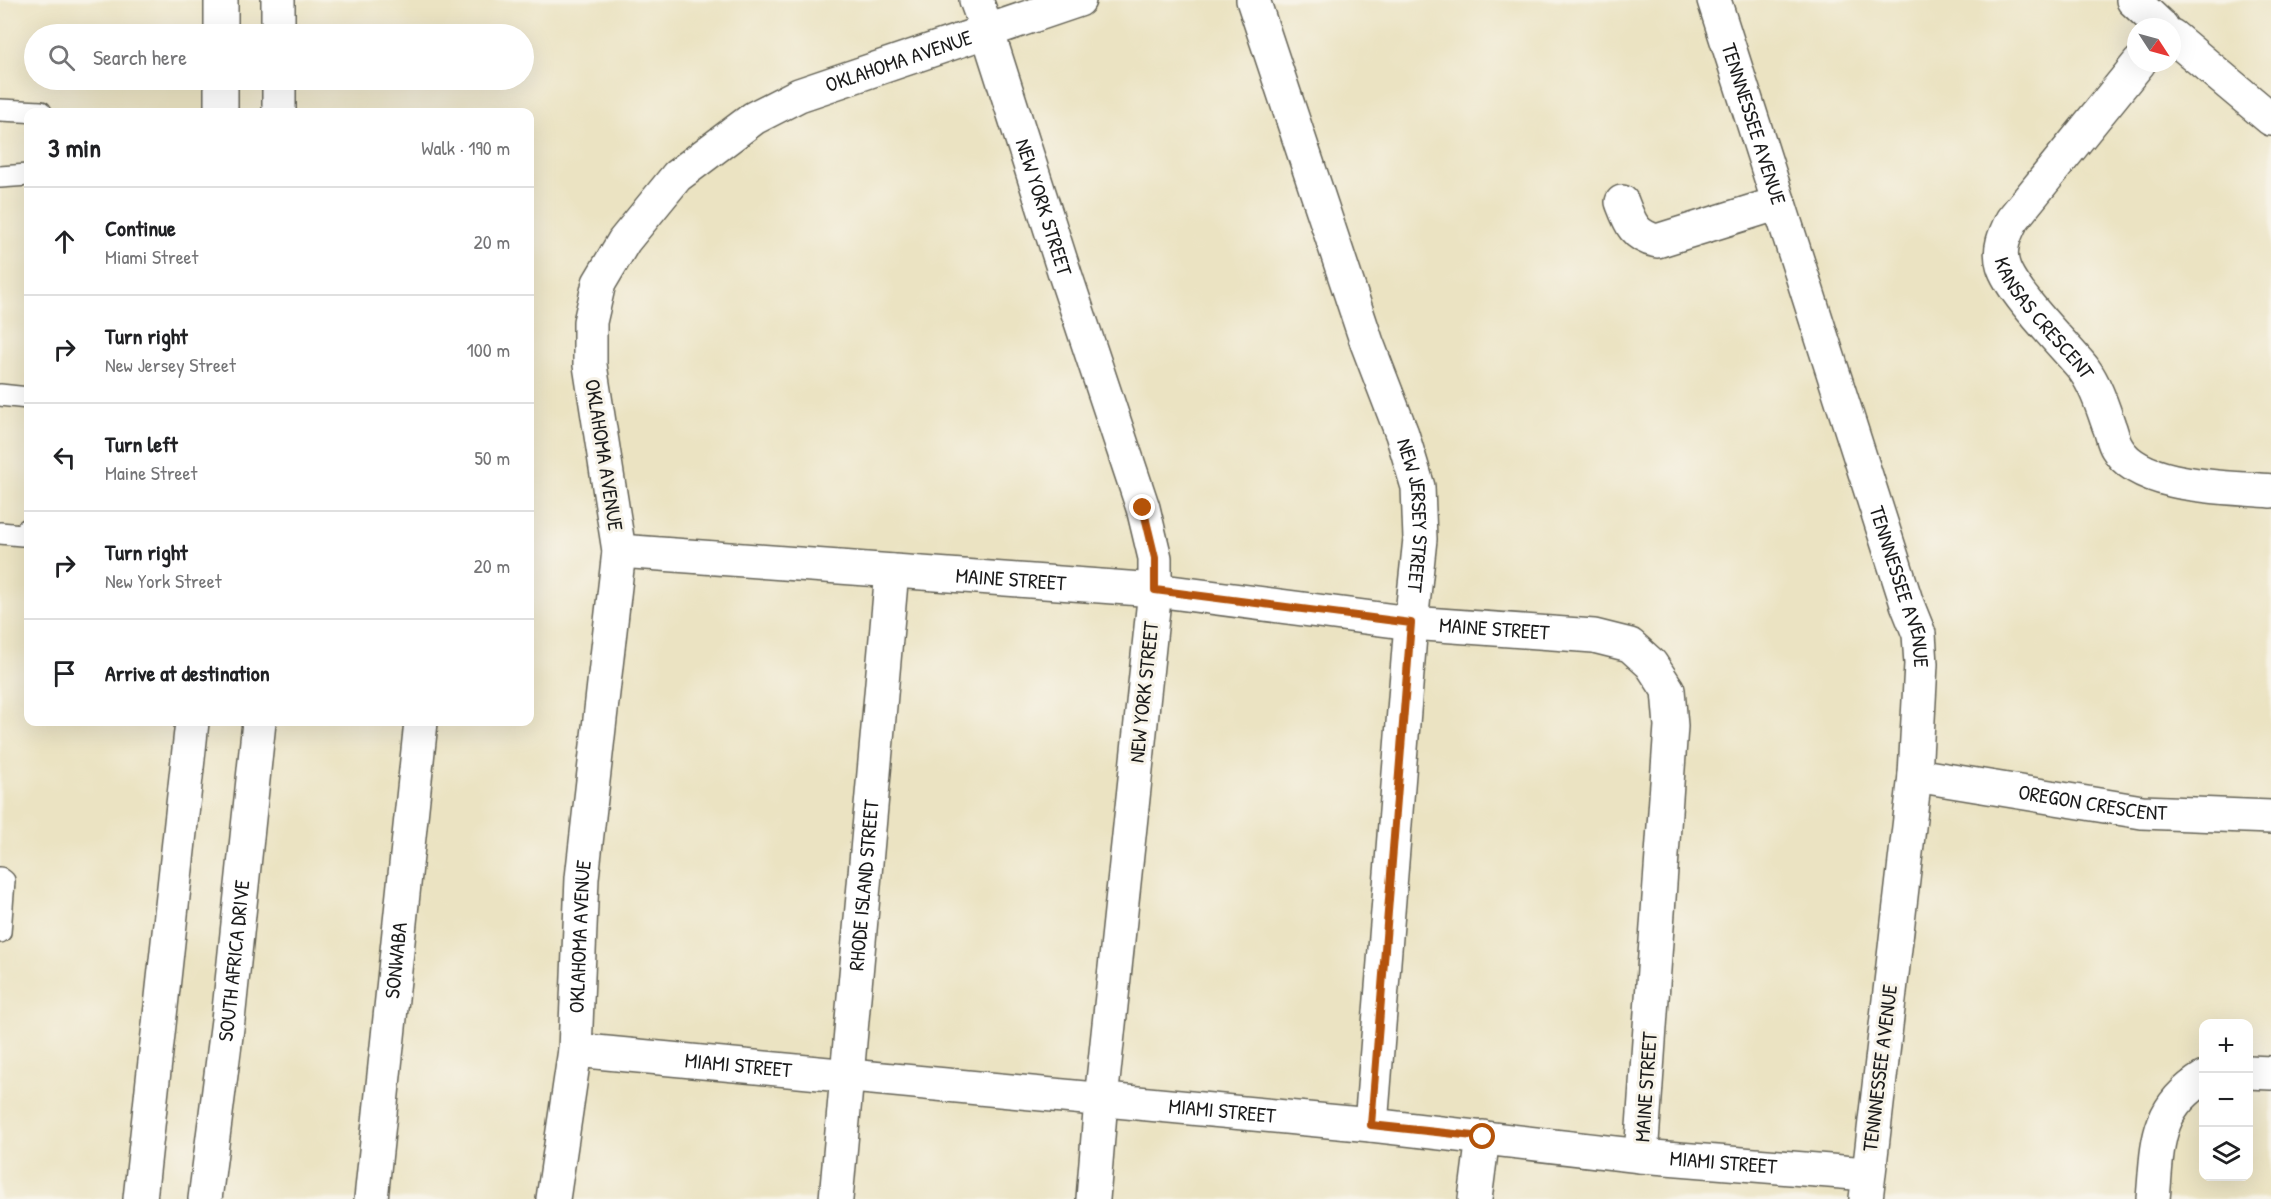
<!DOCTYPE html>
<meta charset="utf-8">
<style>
:root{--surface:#fff;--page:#f2f2f2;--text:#202124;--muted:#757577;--line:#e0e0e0}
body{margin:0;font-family:"Patrick Hand",sans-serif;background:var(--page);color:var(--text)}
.controls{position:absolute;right:18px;bottom:18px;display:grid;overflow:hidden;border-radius:12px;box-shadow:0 6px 24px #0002}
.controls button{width:54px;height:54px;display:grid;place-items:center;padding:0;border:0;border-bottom:2px solid var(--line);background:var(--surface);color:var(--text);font:30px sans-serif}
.compass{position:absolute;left:2127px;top:18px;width:54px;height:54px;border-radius:50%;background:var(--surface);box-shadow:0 6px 24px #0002;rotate:126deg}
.stop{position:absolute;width:18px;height:18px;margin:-14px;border:4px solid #b45309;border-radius:50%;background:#fff}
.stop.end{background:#b45309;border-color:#fff;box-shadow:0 2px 6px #0008}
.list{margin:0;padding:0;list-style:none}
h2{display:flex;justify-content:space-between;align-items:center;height:78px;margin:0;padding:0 24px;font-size:26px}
h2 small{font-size:20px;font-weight:400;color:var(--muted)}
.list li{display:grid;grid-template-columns:39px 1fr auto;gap:18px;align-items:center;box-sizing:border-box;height:108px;padding:0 24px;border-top:2px solid var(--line)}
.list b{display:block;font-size:22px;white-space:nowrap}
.list p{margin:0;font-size:20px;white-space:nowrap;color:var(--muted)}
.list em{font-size:20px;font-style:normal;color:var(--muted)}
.icon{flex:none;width:33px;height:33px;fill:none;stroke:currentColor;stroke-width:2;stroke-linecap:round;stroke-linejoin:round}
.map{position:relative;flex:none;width:2271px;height:1199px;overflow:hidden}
.search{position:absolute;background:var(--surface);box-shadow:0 6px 24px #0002;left:24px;top:24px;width:510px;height:66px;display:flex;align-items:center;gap:15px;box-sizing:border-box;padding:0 21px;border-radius:33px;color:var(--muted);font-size:22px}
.panel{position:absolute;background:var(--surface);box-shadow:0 6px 24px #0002;left:24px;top:108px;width:510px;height:618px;border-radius:12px}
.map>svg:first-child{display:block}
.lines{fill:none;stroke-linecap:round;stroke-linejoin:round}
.lane-casing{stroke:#646256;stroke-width:24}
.street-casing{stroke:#646256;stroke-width:36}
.secondary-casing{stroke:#646256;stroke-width:36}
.lane{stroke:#fff;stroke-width:21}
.street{stroke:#fff;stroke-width:33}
.secondary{stroke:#fff;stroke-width:33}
.route{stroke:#b45309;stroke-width:8}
.labels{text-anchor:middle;stroke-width:6;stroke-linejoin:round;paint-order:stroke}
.street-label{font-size:21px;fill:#1c1c1c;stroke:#f7f3e8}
</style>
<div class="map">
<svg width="2271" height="1199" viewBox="0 0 2271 1199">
<rect width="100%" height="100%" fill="#f7f3e8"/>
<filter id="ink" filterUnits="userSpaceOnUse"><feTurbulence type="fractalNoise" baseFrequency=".0167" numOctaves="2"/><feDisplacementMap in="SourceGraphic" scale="12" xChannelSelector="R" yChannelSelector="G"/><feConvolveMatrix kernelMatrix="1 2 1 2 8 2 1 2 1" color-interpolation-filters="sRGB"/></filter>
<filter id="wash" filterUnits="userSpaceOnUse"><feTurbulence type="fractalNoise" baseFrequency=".008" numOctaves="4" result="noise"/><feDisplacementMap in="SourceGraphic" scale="24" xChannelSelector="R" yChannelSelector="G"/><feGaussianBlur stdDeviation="1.35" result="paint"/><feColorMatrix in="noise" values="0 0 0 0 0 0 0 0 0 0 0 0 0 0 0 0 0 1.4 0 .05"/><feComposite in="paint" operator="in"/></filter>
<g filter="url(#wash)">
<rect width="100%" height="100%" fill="#ebe3c2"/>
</g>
<g filter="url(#ink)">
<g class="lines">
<defs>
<g id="lane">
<polyline points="0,110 41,112"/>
<polyline points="0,177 28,175"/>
<polyline points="0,395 28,398"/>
<polyline points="0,533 22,535 28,529"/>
<polyline points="0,878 4,881 0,932"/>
</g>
<g id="street">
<path id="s1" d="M976,0L987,30L1065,274L1143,508L1155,558V590L1101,1100L1093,1199"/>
<path id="s2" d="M1253,0L1367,343L1402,434L1418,487L1420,539L1411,623L1371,1125"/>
<path id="s3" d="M1714,0L1907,604L1919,634L1921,664L1915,775L1866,1199"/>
<polyline points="2133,0 2162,27"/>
<polyline points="2172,36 2271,119"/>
<path id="s4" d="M2139,63L2012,220C2005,234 1998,249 2003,265C2010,291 2064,345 2083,368C2096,386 2102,406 2109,426C2112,433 2113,442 2117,448C2140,489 2230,487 2271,491"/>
<path d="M1622,202C1630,223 1634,236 1657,241L1779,203"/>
<path id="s5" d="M619,551L1155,590L1411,623L1594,636L1630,645L1651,664L1668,690L1671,726L1641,1156"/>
<path id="s6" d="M1915,775L2142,812L2271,817"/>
<path id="s7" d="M575,1050L1371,1125L1641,1156L1867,1174"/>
<polyline points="2248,1072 2271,1073"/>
<path id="s8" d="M371,1199L421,722"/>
<path id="s9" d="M553,1199L575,1050L582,878L619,551L590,365V322L599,283L624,241L677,176L754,118L799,95L1079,0"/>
<path id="s10" d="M836,1199L892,571"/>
<polyline points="1475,1199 1483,1137"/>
<path d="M2153,1199C2158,1146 2154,1109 2204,1078"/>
</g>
<g id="secondary">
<polyline points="221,0 221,34"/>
<polyline points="278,0 278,34"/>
<polyline points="221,80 221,112"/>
<polyline points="279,80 279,112"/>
<polyline points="140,1199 192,722"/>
<path id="s11" d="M205,1199L228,1020L259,722"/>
</g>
</defs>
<!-- lane casing -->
<use href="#lane" class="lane-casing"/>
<!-- street casing -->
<use href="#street" class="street-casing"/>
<!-- secondary casing -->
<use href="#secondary" class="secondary-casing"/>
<!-- lane -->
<use href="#lane" class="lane"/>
<!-- street -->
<use href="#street" class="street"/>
<!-- secondary -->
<use href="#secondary" class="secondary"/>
</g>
</g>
<g class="lines" filter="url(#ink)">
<!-- route -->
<polyline class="route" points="1143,508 1155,558 1155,590 1411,623 1371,1125 1483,1137"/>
</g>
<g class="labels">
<!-- street labels -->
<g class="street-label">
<text dy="7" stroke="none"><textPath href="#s9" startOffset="1308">OKLAHOMA AVENUE</textPath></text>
<text dy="7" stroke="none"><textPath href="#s3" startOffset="130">TENNNESSEE AVENUE</textPath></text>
<text dy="7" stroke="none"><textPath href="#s1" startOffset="218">NEW YORK STREET</textPath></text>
<text dy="7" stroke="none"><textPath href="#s4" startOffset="316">KANSAS CRESCENT</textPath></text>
<text transform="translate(604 455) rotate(81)" y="7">OKLAHOMA AVENUE</text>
<text dy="7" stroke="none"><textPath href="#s2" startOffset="542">NEW JERSEY STREET</textPath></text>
<text dy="7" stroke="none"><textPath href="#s5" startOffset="393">MAINE STREET</textPath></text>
<text dy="7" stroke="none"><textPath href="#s3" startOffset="616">TENNNESSEE AVENUE</textPath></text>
<text dy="7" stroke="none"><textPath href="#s5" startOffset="879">MAINE STREET</textPath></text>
<text transform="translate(1144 692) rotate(-84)" y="7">NEW YORK STREET</text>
<text dy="7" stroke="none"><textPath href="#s6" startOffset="180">OREGON CRESCENT</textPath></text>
<text dy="7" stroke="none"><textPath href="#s10" startOffset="315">RHODE ISLAND STREET</textPath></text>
<text dy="7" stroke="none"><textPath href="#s9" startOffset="264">OKLAHOMA AVENUE</textPath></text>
<text dy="7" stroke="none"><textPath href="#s11" startOffset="240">SOUTH AFRICA DRIVE</textPath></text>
<text dy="7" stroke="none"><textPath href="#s8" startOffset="240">SONWABA</textPath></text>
<text dy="7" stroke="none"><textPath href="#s7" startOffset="164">MIAMI STREET</textPath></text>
<text transform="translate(1880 1068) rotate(-83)" y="7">TENNNESSEE AVENUE</text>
<text transform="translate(1646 1087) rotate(-86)" y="7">MAINE STREET</text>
<text dy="7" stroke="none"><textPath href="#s7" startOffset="650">MIAMI STREET</textPath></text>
<text dy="7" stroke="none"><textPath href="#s7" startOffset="1154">MIAMI STREET</textPath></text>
</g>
</g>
</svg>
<div class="controls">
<button>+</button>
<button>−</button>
<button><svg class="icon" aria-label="layers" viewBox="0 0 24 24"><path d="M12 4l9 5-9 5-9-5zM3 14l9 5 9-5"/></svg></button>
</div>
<svg class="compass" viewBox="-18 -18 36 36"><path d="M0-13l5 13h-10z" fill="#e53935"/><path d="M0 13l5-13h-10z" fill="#757577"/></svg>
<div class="stop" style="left:1483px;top:1137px"></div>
<div class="stop end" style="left:1143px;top:508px"></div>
<div class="search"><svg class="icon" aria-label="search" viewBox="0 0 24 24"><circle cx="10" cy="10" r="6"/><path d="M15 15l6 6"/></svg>Search here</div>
<section class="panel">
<h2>3 min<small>Walk · 190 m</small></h2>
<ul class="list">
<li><svg class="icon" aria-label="ahead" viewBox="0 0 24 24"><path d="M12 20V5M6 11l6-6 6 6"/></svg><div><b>Continue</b><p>Miami Street</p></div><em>20 m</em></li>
<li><svg class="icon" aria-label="right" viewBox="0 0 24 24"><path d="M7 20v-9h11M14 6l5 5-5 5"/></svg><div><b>Turn right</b><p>New Jersey Street</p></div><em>100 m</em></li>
<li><svg class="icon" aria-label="left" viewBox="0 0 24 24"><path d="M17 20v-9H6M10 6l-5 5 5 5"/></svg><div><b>Turn left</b><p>Maine Street</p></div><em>50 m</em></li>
<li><svg class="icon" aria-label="right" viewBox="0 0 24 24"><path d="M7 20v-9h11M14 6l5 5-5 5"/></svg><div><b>Turn right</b><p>New York Street</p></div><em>20 m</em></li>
<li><svg class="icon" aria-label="arrive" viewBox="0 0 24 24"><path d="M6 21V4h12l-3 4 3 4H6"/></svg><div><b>Arrive at destination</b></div></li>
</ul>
</section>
</div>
